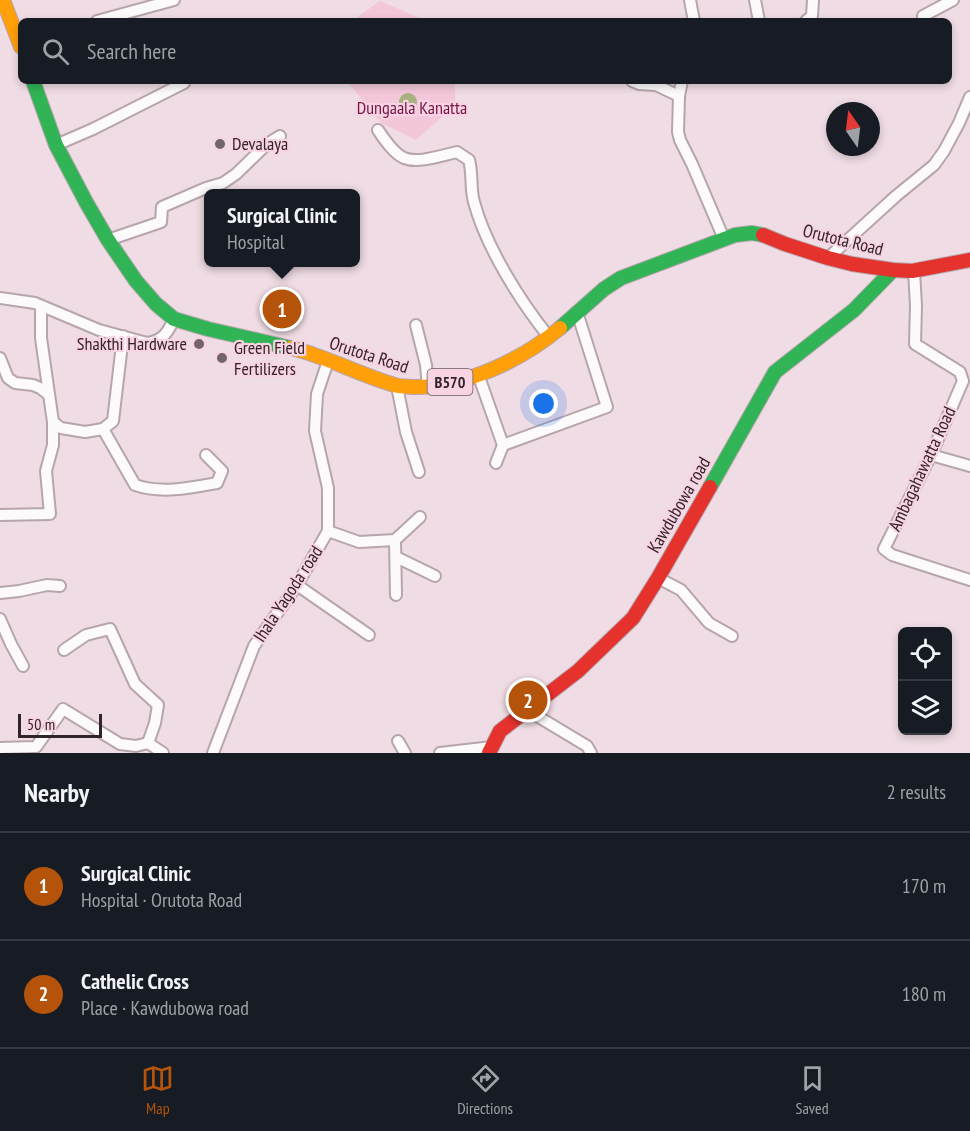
<!DOCTYPE html>
<meta charset="utf-8">
<style>
:root{--surface:#171b24;--page:#242831;--text:#f1f3f6;--muted:#9ea1a6;--line:#363941;--accent:#b45309}
body{margin:0;font-family:"PT Sans Narrow",sans-serif;background:var(--page);color:var(--text)}
.controls{position:absolute;right:18px;bottom:18px;display:grid;overflow:hidden;border-radius:9px;box-shadow:0 3px 9px #0003}
.controls button{width:54px;height:54px;display:grid;place-items:center;padding:0;border:0;border-bottom:2px solid var(--line);background:var(--surface);color:var(--text);font:30px sans-serif}
.compass{position:absolute;left:826px;top:102px;width:54px;height:54px;border-radius:50%;background:var(--surface);box-shadow:0 3px 9px #0003;rotate:346deg}
.scale{position:absolute;left:18px;bottom:15px;width:84px;box-sizing:border-box;padding-left:6px;border:3px solid #302329;border-top:0;font-size:16px;line-height:21px;white-space:nowrap;color:#302329;-webkit-text-stroke:4px #f8d4e2;paint-order:stroke}
.you{position:absolute;left:544px;top:404px;width:21px;height:21px;margin:-15px;border:4px solid #fff;border-radius:50%;background:#1a73e8;box-shadow:0 0 0 9px #1a73e833}
.badge{display:grid;place-items:center;width:39px;height:39px;border-radius:50%;background:var(--accent);color:#fff;font-size:20px;font-weight:700}
.pin{position:absolute;translate:-50% -50%;border:3px solid #fff;box-shadow:0 2px 6px #0006}
.popup{position:absolute;left:204px;top:189px;width:156px;height:78px;box-sizing:border-box;display:grid;place-content:center;border-radius:9px;background:var(--surface);filter:drop-shadow(0 2px 4px #0005);font-size:20px;white-space:nowrap;color:var(--muted)}
.popup b{font-size:22px;color:var(--text)}
.popup::after{content:'';position:absolute;left:50%;top:100%;margin-left:-12px;border:12px solid transparent;border-top-color:var(--surface)}
.list{margin:0;padding:0;list-style:none}
h2{display:flex;justify-content:space-between;align-items:center;height:78px;margin:0;padding:0 24px;font-size:26px}
h2 small{font-size:20px;font-weight:400;color:var(--muted)}
.list li{display:grid;grid-template-columns:39px 1fr auto;gap:18px;align-items:center;box-sizing:border-box;height:108px;padding:0 24px;border-top:2px solid var(--line)}
.list b{display:block;font-size:22px;white-space:nowrap}
.list p{margin:0;font-size:20px;white-space:nowrap;color:var(--muted)}
.list em{font-size:20px;font-style:normal;color:var(--muted)}
.icon{flex:none;width:33px;height:33px;fill:none;stroke:currentColor;stroke-width:2;stroke-linecap:round;stroke-linejoin:round}
.map{position:relative;flex:none;width:970px;height:753px;overflow:hidden}
.search{position:absolute;background:var(--surface);box-shadow:0 3px 9px #0003;left:18px;right:18px;top:18px;height:66px;display:flex;align-items:center;gap:15px;box-sizing:border-box;padding:0 21px;border-radius:9px;color:var(--muted);font-size:22px}
.sheet{height:294px;background:var(--surface)}
nav{display:flex;justify-content:space-around;align-items:center;box-sizing:border-box;height:84px;border-top:2px solid var(--line);background:var(--surface);font-size:16px;color:var(--muted)}
nav a{display:grid;justify-items:center;gap:3px}
nav .on{color:var(--accent)}
.map>svg:first-child{display:block}
.green{fill:#f3c7d9}
.water{fill:#a6b27f}
.lines{fill:none;stroke-linecap:round;stroke-linejoin:round}
.street-casing{stroke:#b6a6ac;stroke-width:14}
.fast-casing{stroke:#b6a6ac;stroke-width:16}
.slow-casing{stroke:#b6a6ac;stroke-width:16}
.jam-casing{stroke:#b6a6ac;stroke-width:16}
.street{stroke:#fdfafb;stroke-width:10}
.fast{stroke:#30b455;stroke-width:14}
.slow{stroke:#ff9f0a;stroke-width:14}
.jam{stroke:#e5322d;stroke-width:14}
.poi-dot{fill:#73646a;stroke:#f8d4e2;stroke-width:2}
.labels{text-anchor:middle;stroke-width:4.5;stroke-linejoin:round;paint-order:stroke}
.shield{fill:#f8d4e2;stroke:#6c5860;stroke-width:1.5}
.shield-label{font-size:16px;font-weight:bold;fill:#302329}
.park-label{font-size:18px;fill:#74164a;stroke:#f8d4e2}
.poi-label{font-size:18px;fill:#302329;stroke:#f8d4e2;text-anchor:start}
.street-label{font-size:18px;fill:#302329;stroke:#f8d4e2}
</style>
<div class="map">
<svg width="970" height="753" viewBox="0 0 970 753">
<rect width="100%" height="100%" fill="#f0dce4"/>
<!-- green -->
<g class="green">
<polygon points="380,1 427,21 352,21"/>
<polygon points="347,81 455,81 455,105 416,140 381,123"/>
</g>
<!-- water -->
<circle class="water" cx="408" cy="102" r="9"/>
<g class="lines">
<defs>
<g id="street">
<polyline points="690,0 694,21"/>
<polyline points="755,0 759,21"/>
<polyline points="923,16 953,0"/>
<polyline points="97,21 174,0"/>
<polyline points="806,21 812,16 813,0"/>
<polyline points="632,81 639,84 656,85 679,96 678,132 680,140 692,164 724,239"/>
<polyline points="679,96 682,81"/>
<path d="M378,130C384,139 394,154 404,158C418,164 443,155 457,152L469,160C473,174 470,189 474,202C486,247 520,301 549,337"/>
<polyline points="56,145 93,129 184,83"/>
<polyline points="108,240 161,222 162,207 206,188 223,183 236,174 267,144 280,136"/>
<polyline points="828,258 896,196 934,165 944,151 959,123 970,97"/>
<polyline points="914,271 916,306 915,344 960,372 963,381 931,455 884,549 892,555 970,580"/>
<path d="M0,298L35,303L99,330L147,343C163,341 168,332 174,319"/>
<polyline points="416,325 426,365 428,387"/>
<polyline points="0,358 8,378 15,383 33,385 40,388 48,394"/>
<polyline points="478,374 503,445 607,407 577,312"/>
<polyline points="397,386 406,432 419,472"/>
<polyline points="53,422 61,428 85,432 103,429 113,421 123,336"/>
<path d="M103,429L135,485C161,494 190,488 217,483L222,471L206,455"/>
<polyline points="931,455 970,466"/>
<polyline points="496,463 503,445"/>
<polyline points="0,515 50,514 46,471 53,445 53,422 41,338 41,306"/>
<polyline points="328,531 359,542 395,540 420,517"/>
<polyline points="395,540 396,595"/>
<polyline points="396,557 435,576"/>
<polyline points="658,578 681,590 709,623 732,636"/>
<polyline points="297,585 369,635"/>
<polyline points="0,593 19,591 47,585 60,586"/>
<polyline points="0,619 11,644 23,666"/>
<polyline points="64,650 86,635 110,629 135,684 158,705 155,723 148,743"/>
<polyline points="527,710 587,746 591,753"/>
<polyline points="398,741 405,753"/>
<polyline points="0,748 36,747 63,709 120,744 136,746 148,743 163,753"/>
<polyline points="213,753 254,646 297,585 328,531 328,488 315,431 317,394 328,361"/>
<polyline points="440,753 492,747"/>
</g>
<g id="fast">
<polyline points="33,81 56,145 86,202 108,240 136,281 156,304 174,319 208,329 291,348"/>
<polyline points="560,328 604,289 621,278 735,235 752,233 763,235"/>
<polyline points="710,487 775,372 854,310 893,270"/>
</g>
<g id="slow">
<polyline points="3,0 21,47"/>
<path d="M291,348C326,356 359,375 395,385C401,387 407,386 413,387C463,388 522,360 560,328"/>
</g>
<g id="jam">
<polyline points="763,235 785,244 828,258 852,264 893,270 912,271 970,260"/>
<polyline points="489,753 500,731 578,671 633,618 658,578 710,487"/>
</g>
</defs>
<!-- street casing -->
<use href="#street" class="street-casing"/>
<!-- fast casing -->
<use href="#fast" class="fast-casing"/>
<!-- slow casing -->
<use href="#slow" class="slow-casing"/>
<!-- jam casing -->
<use href="#jam" class="jam-casing"/>
<!-- street -->
<use href="#street" class="street"/>
<!-- fast -->
<use href="#fast" class="fast"/>
<!-- slow -->
<use href="#slow" class="slow"/>
<!-- jam -->
<use href="#jam" class="jam"/>
</g>
<!-- markers -->
<g class="poi-dot">
<circle cx="220" cy="144" r="6"/>
<circle cx="199" cy="344" r="6"/>
<circle cx="222" cy="358" r="6"/>
</g>
<g class="labels">
<!-- shield labels -->
<rect class="shield" x="427.5" y="369" width="45" height="26" rx="4.5"/>
<g class="shield-label">
<text x="450" y="388">B570</text>
</g>
<!-- park labels -->
<g class="park-label">
<text x="412" y="114">Dungaala Kanatta</text>
</g>
<!-- poi labels -->
<g class="poi-label">
<text x="232" y="150">Devalaya</text>
<text x="187" y="350" text-anchor="end">Shakthi Hardware</text>
<text x="234" y="354">Green Field<tspan x="234" dy="21">Fertilizers</tspan></text>
</g>
<!-- street labels -->
<g class="street-label">
<text transform="translate(843 240) rotate(14)" y="6">Orutota Road</text>
<text transform="translate(369 355) rotate(18)" y="6">Orutota Road</text>
<text transform="translate(922 469) rotate(-65)" y="6">Ambagahawatta Road</text>
<text transform="translate(679 505) rotate(-60)" y="6">Kawdubowa road</text>
<text transform="translate(288 594) rotate(-57)" y="6">Ihala Yagoda road</text>
</g>
</g>
</svg>
<div class="controls">
<button><svg class="icon" aria-label="locate" viewBox="0 0 24 24"><circle cx="12" cy="12" r="6"/><path d="M12 2v4M12 18v4M2 12h4M18 12h4"/></svg></button>
<button><svg class="icon" aria-label="layers" viewBox="0 0 24 24"><path d="M12 4l9 5-9 5-9-5zM3 14l9 5 9-5"/></svg></button>
</div>
<svg class="compass" viewBox="-18 -18 36 36"><path d="M0-13l5 13h-10z" fill="#e53935"/><path d="M0 13l5-13h-10z" fill="#9ea1a6"/></svg>
<div class="scale">50 m</div>
<div class="you"></div>
<div class="pin badge" style="left:282px;top:309px">1</div>
<div class="popup"><b>Surgical Clinic</b>Hospital</div>
<div class="pin badge" style="left:528px;top:700px">2</div>
<div class="search"><svg class="icon" aria-label="search" viewBox="0 0 24 24"><circle cx="10" cy="10" r="6"/><path d="M15 15l6 6"/></svg>Search here</div>
</div>
<section class="sheet">
<h2>Nearby<small>2 results</small></h2>
<ul class="list">
<li><span class="badge">1</span><div><b>Surgical Clinic</b><p>Hospital · Orutota Road</p></div><em>170 m</em></li>
<li><span class="badge">2</span><div><b>Cathelic Cross</b><p>Place · Kawdubowa road</p></div><em>180 m</em></li>
</ul>
</section>
<nav>
<a class="on"><svg class="icon" aria-label="map" viewBox="0 0 24 24"><path d="M3 6l6-2 6 2 6-2v14l-6 2-6-2-6 2zM9 4v14M15 6v14"/></svg>Map</a>
<a><svg class="icon" aria-label="directions" viewBox="0 0 24 24"><path d="M12 3l9 9-9 9-9-9zM9 14v-3h6M13 9l2 2-2 2"/></svg>Directions</a>
<a><svg class="icon" aria-label="saved" viewBox="0 0 24 24"><path d="M7 4h10v16l-5-4-5 4z"/></svg>Saved</a>
</nav>
